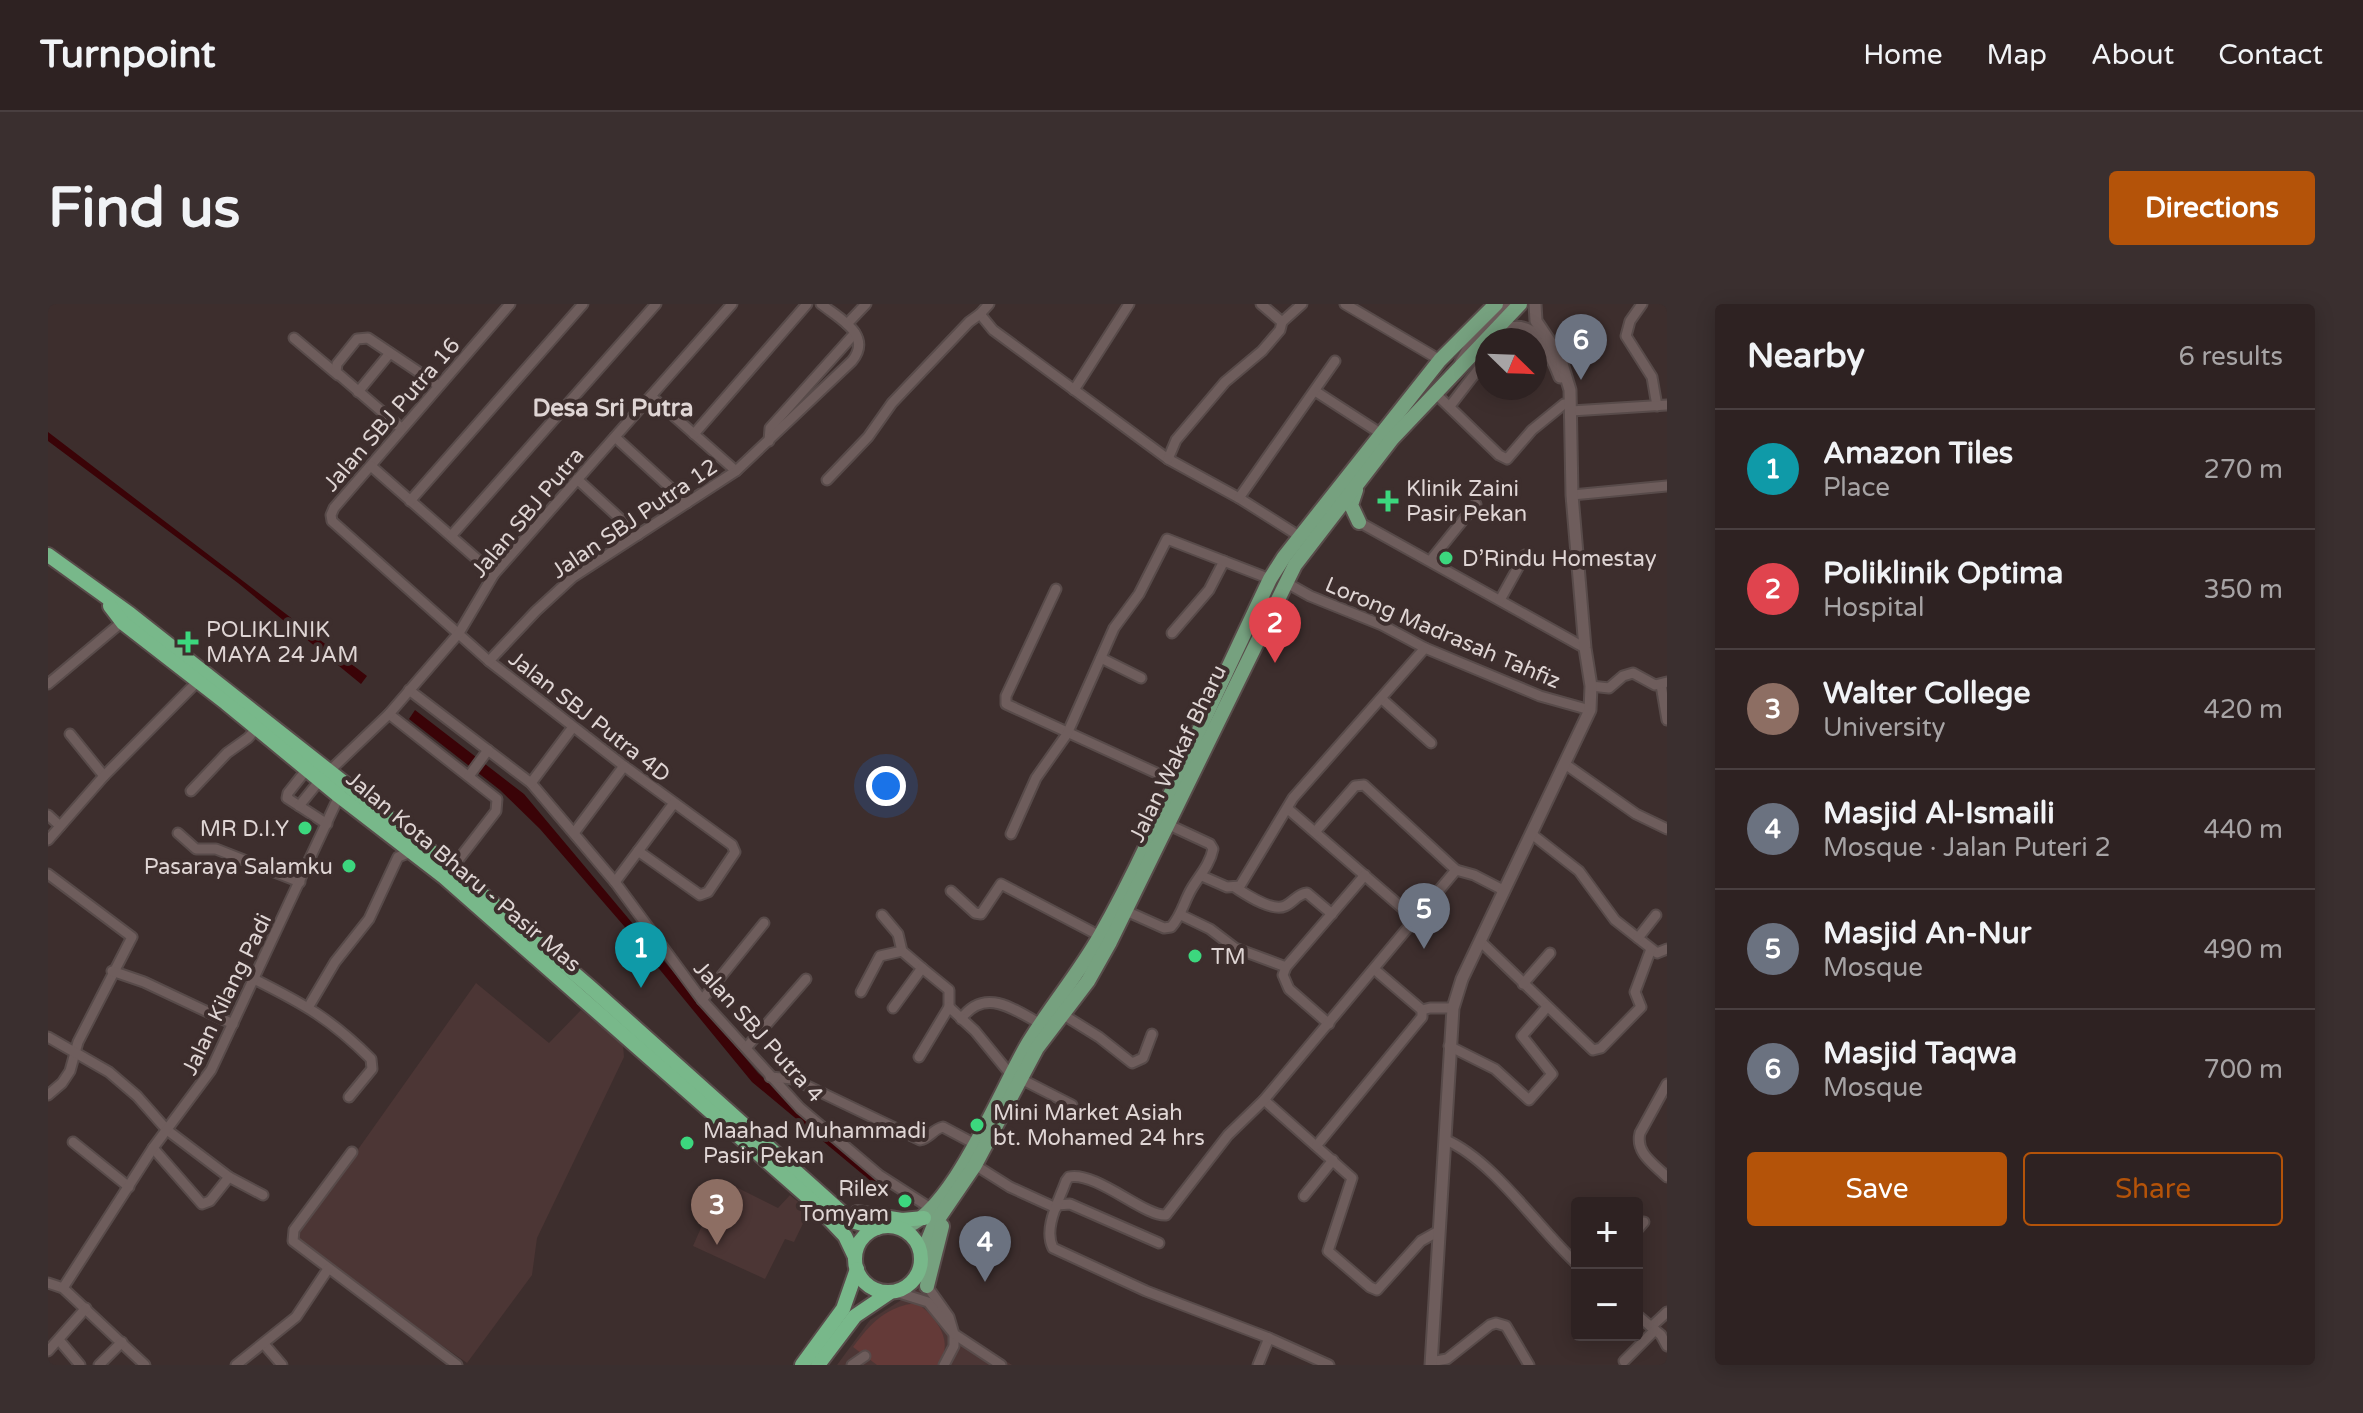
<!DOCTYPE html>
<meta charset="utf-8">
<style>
:root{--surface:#2e2222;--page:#3a2f2f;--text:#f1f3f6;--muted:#a7a4a5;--line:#493f40;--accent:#b45309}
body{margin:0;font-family:"Varela Round",sans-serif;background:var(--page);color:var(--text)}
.controls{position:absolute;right:24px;bottom:24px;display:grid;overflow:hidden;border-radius:8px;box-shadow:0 4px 20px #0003}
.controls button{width:72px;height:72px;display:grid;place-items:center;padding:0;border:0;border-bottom:2px solid var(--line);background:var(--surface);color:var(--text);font:40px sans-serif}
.compass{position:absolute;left:1427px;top:24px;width:72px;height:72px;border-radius:50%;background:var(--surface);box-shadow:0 4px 20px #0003;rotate:113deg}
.you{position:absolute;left:838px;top:482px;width:28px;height:28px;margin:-20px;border:6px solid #fff;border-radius:50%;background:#1a73e8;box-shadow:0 0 0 12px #1a73e833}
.badge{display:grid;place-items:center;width:52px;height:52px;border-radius:50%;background:var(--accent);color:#fff;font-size:26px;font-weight:700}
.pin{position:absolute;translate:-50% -66px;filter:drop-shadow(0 2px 4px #0008)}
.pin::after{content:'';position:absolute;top:42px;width:28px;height:24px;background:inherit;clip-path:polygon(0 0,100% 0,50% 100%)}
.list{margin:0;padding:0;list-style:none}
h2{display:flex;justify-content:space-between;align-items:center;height:104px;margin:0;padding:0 32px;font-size:34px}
h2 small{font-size:26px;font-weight:400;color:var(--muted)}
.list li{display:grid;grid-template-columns:52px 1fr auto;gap:24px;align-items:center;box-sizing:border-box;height:120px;padding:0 32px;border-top:2px solid var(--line)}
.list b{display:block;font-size:30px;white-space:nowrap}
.list p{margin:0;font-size:26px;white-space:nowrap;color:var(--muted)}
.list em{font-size:26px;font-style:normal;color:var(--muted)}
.actions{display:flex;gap:16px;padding:24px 32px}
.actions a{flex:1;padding:18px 0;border:2px solid var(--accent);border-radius:8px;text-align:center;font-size:28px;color:var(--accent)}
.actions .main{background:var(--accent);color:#fff}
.map{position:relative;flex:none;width:1619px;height:1061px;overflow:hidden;border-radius:8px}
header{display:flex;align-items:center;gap:48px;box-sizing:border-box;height:112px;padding:0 40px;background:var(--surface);border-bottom:2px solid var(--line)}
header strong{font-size:38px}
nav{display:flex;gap:44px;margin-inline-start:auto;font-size:28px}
.intro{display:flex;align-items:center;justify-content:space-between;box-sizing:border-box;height:192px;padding:0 48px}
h1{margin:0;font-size:56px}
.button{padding:20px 36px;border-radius:8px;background:var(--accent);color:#fff;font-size:28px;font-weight:700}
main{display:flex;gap:48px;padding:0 48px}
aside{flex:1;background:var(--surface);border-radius:8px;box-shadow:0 4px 20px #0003}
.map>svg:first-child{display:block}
.built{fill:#4c3635}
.green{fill:#643a38}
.water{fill:#3a0307}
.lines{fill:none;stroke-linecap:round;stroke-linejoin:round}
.minor-casing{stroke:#584b4a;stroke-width:13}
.tertiary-casing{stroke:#584b4a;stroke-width:15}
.primary-casing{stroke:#584b4a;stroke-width:18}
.trunk-casing{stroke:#584b4a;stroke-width:18}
.minor{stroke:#6e5d5c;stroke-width:9}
.tertiary{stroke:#6e5d5c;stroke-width:11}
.primary{stroke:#76a17f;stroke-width:14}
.trunk{stroke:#78b88a;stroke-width:14}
.poi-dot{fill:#3cd77e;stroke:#3d2e2d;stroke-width:3}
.labels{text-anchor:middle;stroke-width:8;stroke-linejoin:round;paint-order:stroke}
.street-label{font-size:22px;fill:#dfd5d4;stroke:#3d2e2d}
.poi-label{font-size:22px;fill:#dfd5d4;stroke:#3d2e2d;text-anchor:start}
.neighbourhood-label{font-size:24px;font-weight:bold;fill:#dfd5d4;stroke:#3d2e2d}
</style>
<header>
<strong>Turnpoint</strong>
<nav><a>Home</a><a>Map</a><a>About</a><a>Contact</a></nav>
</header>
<div class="intro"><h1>Find us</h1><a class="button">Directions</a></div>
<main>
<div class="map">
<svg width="1619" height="1061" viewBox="0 0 1619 1061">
<rect width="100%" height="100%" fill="#3d2e2d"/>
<!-- built -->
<g class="built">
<polygon points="428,679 501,739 533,706 575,741 576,753 489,934 484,971 419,1059 245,937"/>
<polygon points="674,876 730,904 742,891 761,907 746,938 737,935 717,975 645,942"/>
<polygon points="872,984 912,1027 964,1061 789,1061 822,1016"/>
</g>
<!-- green -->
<path class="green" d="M869,999C889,1014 907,1038 890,1061H829L805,1043C822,1020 838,1002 869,999Z"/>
<!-- water -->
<g class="water">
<polygon points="0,128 319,372 313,380 190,279 0,137"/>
<polygon points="367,406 476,490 710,769 821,869 843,894 704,778 576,622 492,525 452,486 361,415"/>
</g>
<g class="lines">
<defs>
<g id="minor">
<polyline points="462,0 286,204 283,211 284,217 441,357 576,462 684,541 687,548 660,588 652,591 590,547"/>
<polyline points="941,0 932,10 945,26 1120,155 1191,194 1251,232"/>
<polyline points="1213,0 1234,18"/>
<polyline points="1297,0 1392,56"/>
<polyline points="1594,0 1582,17 1578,32 1604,73 1609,102"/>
<polyline points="799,20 818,0"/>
<polyline points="246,34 290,71"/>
<polyline points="1026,86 1081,0"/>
<polyline points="1267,87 1332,129"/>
<polyline points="310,88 342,49"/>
<polyline points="1387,89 1451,151 1459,155 1484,126 1516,100"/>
<polyline points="603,92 688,167"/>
<polyline points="1402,102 1439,54"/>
<polyline points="1523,107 1619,101"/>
<polyline points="353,124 288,68 289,60 309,35 320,34 390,81"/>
<polyline points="646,130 759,0"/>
<polyline points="567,133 639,199"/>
<polyline points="721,137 722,124 807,29"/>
<polyline points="1120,155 1128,136 1177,78 1214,47 1232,26 1234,18 1254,0"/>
<polyline points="323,162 446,270"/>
<polyline points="529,175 590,231"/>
<polyline points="779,176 820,133 844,99 921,18 932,10"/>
<polyline points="1524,191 1619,182"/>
<polyline points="1191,194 1287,57"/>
<polyline points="362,197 535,0"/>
<polyline points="1311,218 1537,344"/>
<polyline points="403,232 608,0"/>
<polyline points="1382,257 1428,200"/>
<polyline points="1237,278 1262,292 1334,321 1377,344 1492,392 1542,406"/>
<polyline points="1008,285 958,392 958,400 1128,478"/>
<polyline points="1452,296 1477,251"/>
<polyline points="1124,329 1161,286 1176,257"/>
<polyline points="1053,354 1093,374"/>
<path d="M441,357L488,307L525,273L688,167L804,57C825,31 792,15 773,0"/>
<polyline points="0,380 74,318"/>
<polyline points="1613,381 1619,416"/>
<polyline points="1543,382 1561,384 1575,372 1585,369 1607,381 1619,378"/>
<polyline points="361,386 483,479 567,578 654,696 752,804 831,871 884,905"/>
<polyline points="1334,395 1383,439"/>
<polyline points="341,410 449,495 448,507 404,564"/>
<polyline points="22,430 56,472"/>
<polyline points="1517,460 1588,510 1619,525"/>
<polyline points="259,465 240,489 239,494 279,520"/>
<polyline points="421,472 440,446"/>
<polyline points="483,479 525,423"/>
<polyline points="143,487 179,449 200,434 209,424"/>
<polyline points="251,502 272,476 341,410 411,329 446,270 684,0"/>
<polyline points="1240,505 1367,615"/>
<polyline points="0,511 12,522"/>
<polyline points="1267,528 1307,482 1316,481 1408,566"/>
<polyline points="130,529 148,545 168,545 252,578"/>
<polyline points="526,529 576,462"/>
<polyline points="963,530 988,474 1019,430 1066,324 1091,290 1119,235 1222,275"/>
<polyline points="1485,531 1531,567 1567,616 1609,649 1619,645"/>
<polyline points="0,536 56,472 150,377"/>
<polyline points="0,570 84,633 30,738 22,767 14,779 0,791"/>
<polyline points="1154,572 1179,583 1192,582 1245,494 1377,344"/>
<polyline points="567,578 626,499"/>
<path d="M1188,584C1199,591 1224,608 1237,602C1246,598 1249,590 1259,589L1284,610"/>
<polyline points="903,587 927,609 933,610 953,580 1052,632"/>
<path d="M1078,607L1116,624L1123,623C1134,611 1136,597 1144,584C1152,571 1162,560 1165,545L1162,540L1119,520"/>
<polyline points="834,611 850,630 854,647 874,664"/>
<polyline points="1133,611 1162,625 1187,644 1238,663"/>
<polyline points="1590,634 1608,611"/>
<polyline points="1432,637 1545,746 1553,744 1593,703 1587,688 1603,645"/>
<polyline points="1326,665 1374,706"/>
<polyline points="64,667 96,678 185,720"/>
<path d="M206,675C256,700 283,715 323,755L324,765L301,793"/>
<polyline points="1475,680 1502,649"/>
<polyline points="813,688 832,652 854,647"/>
<polyline points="654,696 716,619"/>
<polyline points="261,702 287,658 321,615 350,553 363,548"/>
<polyline points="845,704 874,664 901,686 901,703"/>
<polyline points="1374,706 1382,704 1405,704"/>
<polyline points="1014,710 1051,733 1084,759 1095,754 1104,730"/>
<path d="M913,715C937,682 966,706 993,720"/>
<polyline points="1281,720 1241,685 1235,671 1238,663 1317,571"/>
<polyline points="0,733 61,768 89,792 119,826 181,873 215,891"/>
<polyline points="1401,742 1447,765 1481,796 1504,770 1474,732 1499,703"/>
<polyline points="698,744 758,675"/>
<polyline points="871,753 901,703 927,727 963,771"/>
<path d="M722,773L745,775L872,836C882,834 885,825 895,823L927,840"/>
<polyline points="973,775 1024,801"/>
<path d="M1619,780L1592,829C1587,849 1606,860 1619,873"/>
<polyline points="1216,796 1304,874 1280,947 1322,983 1329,986 1373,937 1389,928"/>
<path d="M1398,836C1446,857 1489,923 1529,960"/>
<polyline points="25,838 81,883"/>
<polyline points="1269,841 1369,719 1374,713 1374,706"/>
<polyline points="105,844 154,900 162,897 181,873"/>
<polyline points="304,848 246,926 245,937 409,1061"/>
<polyline points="927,861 962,883 1008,904"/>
<polyline points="1256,892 1285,856"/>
<polyline points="1009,901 1022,900 1111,939"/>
<polyline points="1589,926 1596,918"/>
<polyline points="873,963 879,982 901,1013 906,1030 906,1042 896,1061"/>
<polyline points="0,979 15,984 97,1061"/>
<polyline points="15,984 105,844 163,766 292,490"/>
<polyline points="848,988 880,998 906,1030 953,1061"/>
<polyline points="1589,1011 1613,1031 1619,1042"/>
<polyline points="1603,1023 1619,1008"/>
<polyline points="11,1036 32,1061"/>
<polyline points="216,1040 234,1061"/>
<polyline points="0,1047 38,1004"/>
<polyline points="1576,1057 1607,1026"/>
<polyline points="1383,1058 1399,1055 1442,1021 1448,1019 1458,1022 1481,1061"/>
<polyline points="51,1061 74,1038"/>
<polyline points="188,1061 248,1013 280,965"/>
<polyline points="804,1061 817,1052"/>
<polyline points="1210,1061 1221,1034"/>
<path d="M1281,1061L1221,1034L1098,987L1005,944C995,924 1011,897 1018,877L1021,873C1048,867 1097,913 1118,911L1180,831L1216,796L1408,566L1426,571L1455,586"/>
</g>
<g id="tertiary">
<path d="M1447,30C1484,9 1500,42 1512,73"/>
<polyline points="1413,58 1422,42 1460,0"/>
<polyline points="1383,1061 1405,704 1414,675 1542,406 1543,382 1537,344 1524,191 1522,86 1512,53 1488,17 1487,0"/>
</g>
<g id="primary">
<polyline points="1308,186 1303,201 1311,218"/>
<path d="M853,924C903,914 954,782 981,738C1003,702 1031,669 1052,632C1086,572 1114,509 1142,446C1168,389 1195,332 1222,275L1236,253L1392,56L1448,0"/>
<polyline points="874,951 886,921 927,861 989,744 1040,677 1062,638 1247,261 1344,135 1472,0"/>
<polyline points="879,982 894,922"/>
</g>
<g id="trunk">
<polyline points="0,251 82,310 404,564 542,683 792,907 807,918 829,924"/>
<polyline points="62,302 75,319 178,399 291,492 396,573 763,896 797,932 807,953"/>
<polyline points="809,909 854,916 876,914"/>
<circle cx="840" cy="955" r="33"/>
<polyline points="754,1061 795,1005 809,965"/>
<polyline points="770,1061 807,1012 841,989"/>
</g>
</defs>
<!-- minor casing -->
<use href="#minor" class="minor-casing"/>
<!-- tertiary casing -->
<use href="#tertiary" class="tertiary-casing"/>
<!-- primary casing -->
<use href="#primary" class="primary-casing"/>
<!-- trunk casing -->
<use href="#trunk" class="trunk-casing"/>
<!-- minor -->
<use href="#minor" class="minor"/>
<!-- tertiary -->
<use href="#tertiary" class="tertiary"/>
<!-- primary -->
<use href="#primary" class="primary"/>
<!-- trunk -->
<use href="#trunk" class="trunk"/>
</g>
<!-- markers -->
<g class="poi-dot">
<path d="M1336 185h8v8h8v8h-8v8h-8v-8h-8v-8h8z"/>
<circle cx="1398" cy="254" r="8"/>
<path d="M136 326h8v8h8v8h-8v8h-8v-8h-8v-8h8z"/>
<circle cx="257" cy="524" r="8"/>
<circle cx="301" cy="562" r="8"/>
<circle cx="1147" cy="652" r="8"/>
<circle cx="929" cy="821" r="8"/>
<circle cx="639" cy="839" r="8"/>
<circle cx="857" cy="897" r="8"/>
</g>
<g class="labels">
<!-- street labels -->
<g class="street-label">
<text transform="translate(343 110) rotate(-49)" y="8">Jalan SBJ Putra 16</text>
<text transform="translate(479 208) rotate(-50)" y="8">Jalan SBJ Putra</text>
<text transform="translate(586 214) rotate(-34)" y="8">Jalan SBJ Putra 12</text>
<text transform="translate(1395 328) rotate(23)" y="8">Lorong Madrasah Tahfiz</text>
<text transform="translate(542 412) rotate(38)" y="8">Jalan SBJ Putra 4D</text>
<text transform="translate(1129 449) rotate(-64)" y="8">Jalan Wakaf Bharu</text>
<text transform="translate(416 567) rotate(40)" y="8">Jalan Kota Bharu - Pasir Mas</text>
<text transform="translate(178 690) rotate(-64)" y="8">Jalan Kilang Padi</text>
<text transform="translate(711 727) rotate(48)" y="8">Jalan SBJ Putra 4</text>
</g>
<!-- poi labels -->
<g class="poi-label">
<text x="1358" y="192">Klinik Zaini<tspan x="1358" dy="25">Pasir Pekan</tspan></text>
<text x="1414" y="262">D’Rindu Homestay</text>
<text x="158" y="333">POLIKLINIK<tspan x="158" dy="25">MAYA 24 JAM</tspan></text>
<text x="241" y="532" text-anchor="end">MR D.I.Y</text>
<text x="285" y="570" text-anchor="end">Pasaraya Salamku</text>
<text x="1163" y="660">TM</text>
<text x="945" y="816">Mini Market Asiah<tspan x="945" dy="25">bt. Mohamed 24 hrs</tspan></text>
<text x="655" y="834">Maahad Muhammadi<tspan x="655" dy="25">Pasir Pekan</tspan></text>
<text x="841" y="892" text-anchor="end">Rilex<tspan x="841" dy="25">Tomyam</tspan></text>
</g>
<!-- neighbourhood labels -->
<g class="neighbourhood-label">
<text x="565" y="112">Desa Sri Putra</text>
</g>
</g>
</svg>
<div class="controls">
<button>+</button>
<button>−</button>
</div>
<svg class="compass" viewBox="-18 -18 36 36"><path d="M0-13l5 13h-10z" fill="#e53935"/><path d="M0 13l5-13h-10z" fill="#a7a4a5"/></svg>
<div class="you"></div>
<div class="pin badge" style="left:593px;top:684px;background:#0f9aa8">1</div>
<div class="pin badge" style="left:1227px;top:359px;background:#e0444e">2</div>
<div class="pin badge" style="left:669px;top:941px;background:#8d6e63">3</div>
<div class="pin badge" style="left:937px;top:978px;background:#6b7280">4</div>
<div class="pin badge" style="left:1376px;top:645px;background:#6b7280">5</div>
<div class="pin badge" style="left:1533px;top:76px;background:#6b7280">6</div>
</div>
<aside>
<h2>Nearby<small>6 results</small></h2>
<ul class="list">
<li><span class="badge" style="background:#0f9aa8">1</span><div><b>Amazon Tiles</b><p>Place</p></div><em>270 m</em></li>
<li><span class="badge" style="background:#e0444e">2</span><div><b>Poliklinik Optima</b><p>Hospital</p></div><em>350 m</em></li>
<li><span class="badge" style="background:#8d6e63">3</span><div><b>Walter College</b><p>University</p></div><em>420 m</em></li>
<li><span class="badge" style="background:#6b7280">4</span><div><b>Masjid Al-Ismaili</b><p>Mosque · Jalan Puteri 2</p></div><em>440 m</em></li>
<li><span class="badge" style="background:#6b7280">5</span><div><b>Masjid An-Nur</b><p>Mosque</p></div><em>490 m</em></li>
<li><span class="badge" style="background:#6b7280">6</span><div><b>Masjid Taqwa</b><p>Mosque</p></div><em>700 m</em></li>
</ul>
<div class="actions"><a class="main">Save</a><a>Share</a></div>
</aside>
</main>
